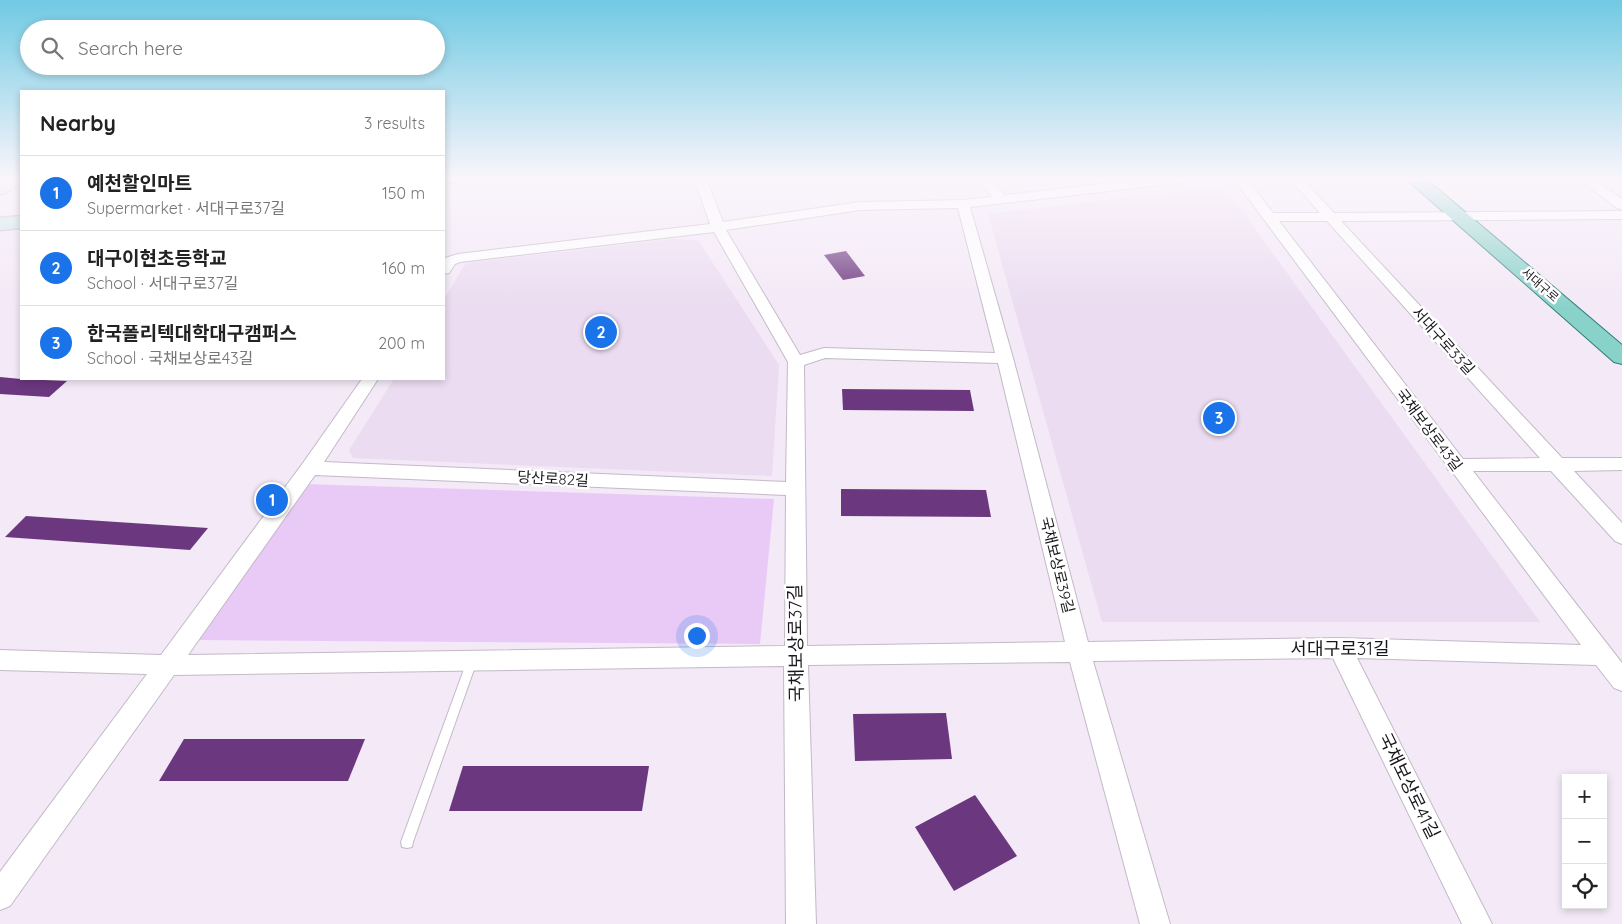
<!DOCTYPE html>
<meta charset="utf-8">
<style>
:root{--surface:#fff;--page:#f6f6f6;--text:#222;--muted:#767676;--line:#e0e0e0;--accent:#1a73e8}
body{margin:0;font-family:Quicksand,"Noto Sans KR",sans-serif;background:var(--page);color:var(--text)}
.controls{position:absolute;right:15px;bottom:15px;display:grid;overflow:hidden;border-radius:0px;box-shadow:0 2px 8px #0003}
.controls button{width:45px;height:45px;display:grid;place-items:center;padding:0;border:0;border-bottom:1px solid var(--line);background:var(--surface);color:var(--text);font:25px sans-serif}
.you{position:absolute;left:696px;top:635px;width:18px;height:18px;margin:-12px;border:4px solid #fff;border-radius:50%;background:#1a73e8;box-shadow:0 0 0 8px #1a73e833}
.badge{display:grid;place-items:center;width:32px;height:32px;border-radius:50%;background:var(--accent);color:#fff;font-size:16px;font-weight:700}
.pin{position:absolute;translate:-50% -50%;border:2px solid #fff;box-shadow:0 1px 5px #0006}
.list{margin:0;padding:0;list-style:none}
h2{display:flex;justify-content:space-between;align-items:center;height:65px;margin:0;padding:0 20px;font-size:21px}
h2 small{font-size:16px;font-weight:400;color:var(--muted)}
.list li{display:grid;grid-template-columns:32px 1fr auto;gap:15px;align-items:center;box-sizing:border-box;height:75px;padding:0 20px;border-top:1px solid var(--line)}
.list b{display:block;font-size:19px;white-space:nowrap}
.list p{margin:0;font-size:16px;white-space:nowrap;color:var(--muted)}
.list em{font-size:16px;font-style:normal;color:var(--muted)}
.icon{flex:none;width:28px;height:28px;fill:none;stroke:currentColor;stroke-width:2;stroke-linecap:round;stroke-linejoin:round}
.map{position:relative;flex:none;width:1622px;height:924px;overflow:hidden}
.search{position:absolute;background:var(--surface);box-shadow:0 2px 8px #0003;left:20px;top:20px;width:425px;height:55px;display:flex;align-items:center;gap:12px;box-sizing:border-box;padding:0 18px;border-radius:28px;color:var(--muted);font-size:19px}
.panel{position:absolute;background:var(--surface);box-shadow:0 2px 8px #0003;left:20px;top:90px;width:425px;height:290px;border-radius:0px}
.map>svg:first-child{display:block}
.built{fill:#ebdcf1}
.green{fill:#e9caf6}
.building{fill:#6b377e}
.lines{fill:none;stroke-linecap:round;stroke-linejoin:round}
.service-casing{stroke:#c3b9c7;stroke-width:2}
.minor-casing{stroke:#c3b9c7;stroke-width:2}
.secondary-casing{stroke:#c3b9c7;stroke-width:3}
.primary-casing{stroke:#2f7d76;stroke-width:2}
.service{fill:#fff;fill-rule:evenodd}
.minor{fill:#fff;fill-rule:evenodd}
.secondary{fill:#c4e8e5;fill-rule:evenodd}
.primary{fill:#89d2ca;fill-rule:evenodd}
.labels{text-anchor:middle;stroke-width:5;stroke-linejoin:round;paint-order:stroke}
.far-street-label{font-size:12px;fill:#1a171c;stroke:#fff}
.street-label{font-size:15px;fill:#1a171c;stroke:#fff}
.near-street-label{font-size:18px;fill:#1a171c;stroke:#fff}
</style>
<div class="map">
<svg width="1622" height="924" viewBox="0 0 1622 924">
<rect width="100%" height="100%" fill="#f3e9f7"/>
<!-- built -->
<g class="built">
<polygon points="1224,186 1540,622 1102,622 988,214"/>
<polygon points="672,239 698,240 779,365 772,476 353,458 349,450 394,379 444,379 444,299 466,263"/>
</g>
<!-- green -->
<polygon class="green" points="304,484 774,499 760,644 199,640"/>
<!-- building -->
<g class="building">
<polygon points="846,251 865,276 843,280 824,255"/>
<polygon points="0,377 21,379 67,381 49,397 0,394"/>
<polygon points="842,389 970,390 974,411 843,410"/>
<polygon points="841,489 986,490 991,517 841,516"/>
<polygon points="26,516 208,528 190,550 5,537"/>
<polygon points="946,713 952,759 855,761 853,714"/>
<polygon points="184,739 365,739 348,781 159,781"/>
<polygon points="463,766 649,766 642,811 449,811"/>
<polygon points="975,795 1017,856 954,891 915,827"/>
</g>
<g class="lines">
<defs>
<polygon id="service" points="472,656 476,658 477,661 413,842 412,847 407,848 402,847 401,842 467,661 468,658"/>
<g id="minor">
<path d="M694,178H706L723,222L860,202L963,200L992,197L977,178H990L1005,195L1153,178H1194L1188,182L970,207L1013,358L1088,642L1340,638L1581,645L1451,470H1448L1446,464L1233,178H1246L1273,213H1320L1289,178H1302L1334,213L1622,211V219L1341,221L1562,458H1622V470L1574,471L1622,523V544L1615,541L1551,471H1473L1622,663V691L1614,688L1596,665L1357,658L1492,924H1462L1333,658L1093,661L1170,924H1140L1070,662L808,665L816,924H786L784,666L174,675L10,906L0,910V872L147,674L0,670V650L161,655L303,463L362,379H378L324,462L786,482L788,362L714,232L460,262L455,264L449,273L444,274L445,258L458,254L710,224ZM958,208L995,353L824,348L800,355L726,230L860,210ZM1279,221H1327L1540,458L1463,459ZM825,358L998,363L1065,642L807,646L804,365ZM315,475L786,495L785,646L188,655Z"/>
<polygon points="1577,178 1592,178 1622,199 1622,209 1617,208"/>
</g>
<g id="secondary">
<polygon points="4,178 21,178 21,182 6,193 0,194 0,181"/>
<polygon points="444,178 460,178 458,182 444,184"/>
<polygon points="21,216 21,228 0,230 0,218"/>
</g>
<polygon id="primary" points="1405,178 1425,178 1622,345 1622,364 1614,362"/>
</defs>
<!-- service casing -->
<use href="#service" class="service-casing"/>
<!-- minor casing -->
<use href="#minor" class="minor-casing"/>
<!-- secondary casing -->
<use href="#secondary" class="secondary-casing"/>
<!-- primary casing -->
<use href="#primary" class="primary-casing"/>
<!-- service -->
<use href="#service" class="service"/>
<!-- minor -->
<use href="#minor" class="minor"/>
<!-- secondary -->
<use href="#secondary" class="secondary"/>
<!-- primary -->
<use href="#primary" class="primary"/>
</g>
<!-- sky -->
<linearGradient id="sky" x2="0" y2="1"><stop stop-color="#70cae3"/><stop offset="0.58" stop-color="#faf5fb"/><stop offset="1" stop-color="#faf5fb" stop-opacity="0"/></linearGradient>
<rect width="1622" height="308" fill="url(#sky)"/>
<g class="labels">
<!-- far-street labels -->
<g class="far-street-label">
<text transform="translate(1540 285) rotate(41)" y="4">서대구로</text>
</g>
<!-- street labels -->
<g class="street-label">
<text transform="translate(1443 341) rotate(48)" y="5">서대구로33길</text>
<text transform="translate(1429 430) rotate(53)" y="5">국채보상로43길</text>
<text transform="translate(553 479) rotate(3)" y="5">당산로82길</text>
<text transform="translate(1057 565) rotate(76)" y="5">국채보상로39길</text>
</g>
<!-- near-street labels -->
<g class="near-street-label">
<text transform="translate(796 643) rotate(-91)" y="6">국채보상로37길</text>
<text x="1340" y="655">서대구로31길</text>
<text transform="translate(1409 786) rotate(64)" y="6">국채보상로41길</text>
</g>
</g>
</svg>
<div class="controls">
<button>+</button>
<button>−</button>
<button><svg class="icon" aria-label="locate" viewBox="0 0 24 24"><circle cx="12" cy="12" r="6"/><path d="M12 2v4M12 18v4M2 12h4M18 12h4"/></svg></button>
</div>
<div class="you"></div>
<div class="pin badge" style="left:272px;top:500px">1</div>
<div class="pin badge" style="left:601px;top:332px">2</div>
<div class="pin badge" style="left:1219px;top:418px">3</div>
<div class="search"><svg class="icon" aria-label="search" viewBox="0 0 24 24"><circle cx="10" cy="10" r="6"/><path d="M15 15l6 6"/></svg>Search here</div>
<section class="panel">
<h2>Nearby<small>3 results</small></h2>
<ul class="list">
<li><span class="badge">1</span><div><b>예천할인마트</b><p>Supermarket · 서대구로37길</p></div><em>150 m</em></li>
<li><span class="badge">2</span><div><b>대구이현초등학교</b><p>School · 서대구로37길</p></div><em>160 m</em></li>
<li><span class="badge">3</span><div><b>한국폴리텍대학대구캠퍼스</b><p>School · 국채보상로43길</p></div><em>200 m</em></li>
</ul>
</section>
</div>
